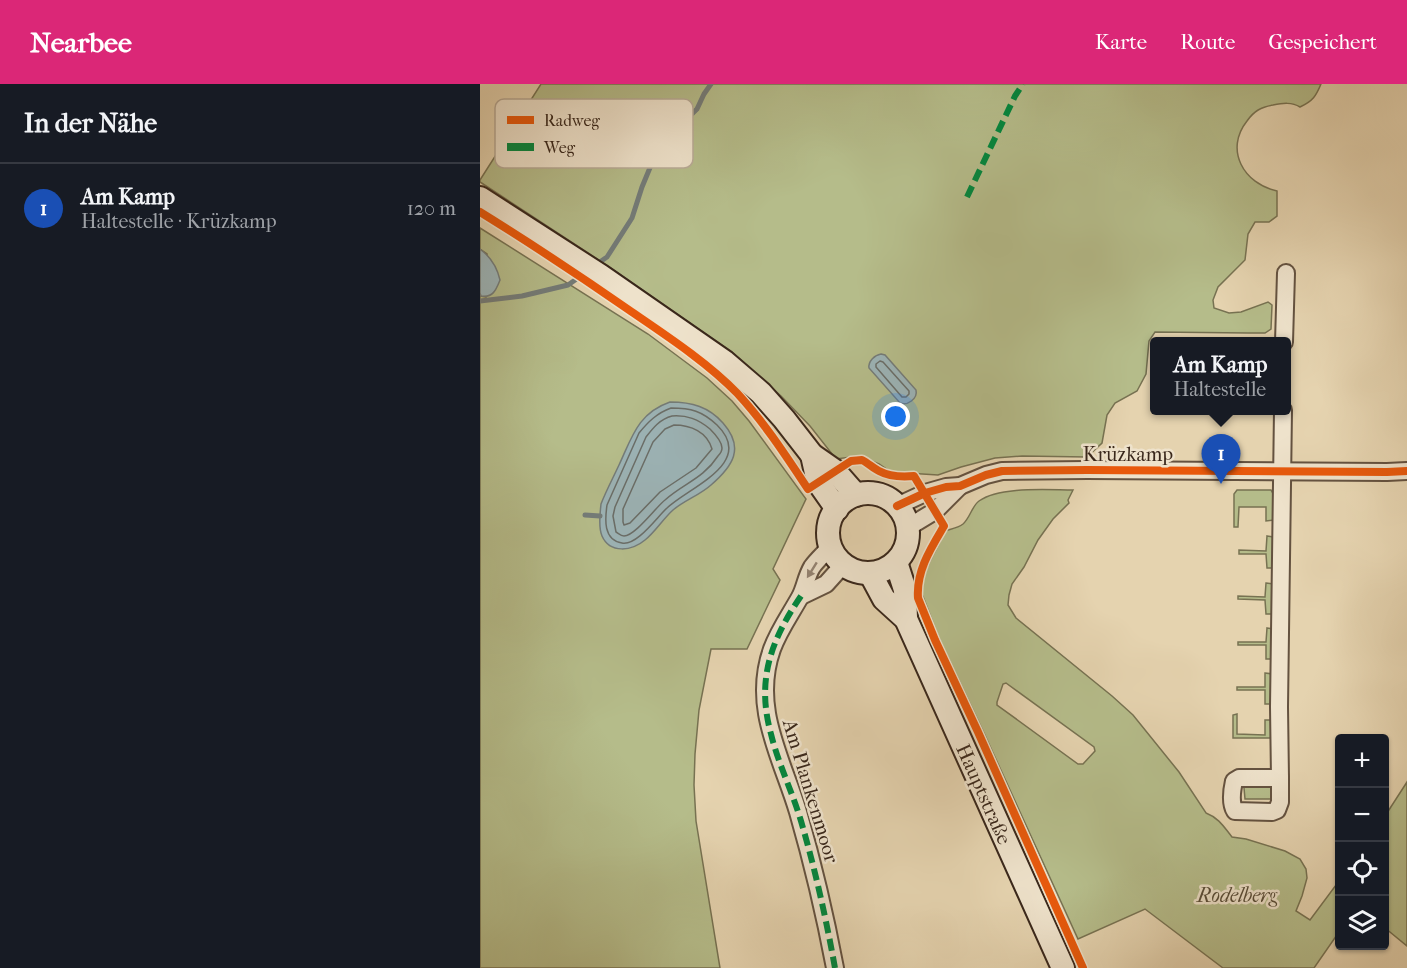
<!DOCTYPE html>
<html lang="de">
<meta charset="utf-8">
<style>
:root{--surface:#171b24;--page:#20242c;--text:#f1f3f6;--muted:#9ea1a6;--line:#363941;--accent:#db2777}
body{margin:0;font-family:"IM FELL French Canon",serif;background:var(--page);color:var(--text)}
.controls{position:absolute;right:18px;bottom:18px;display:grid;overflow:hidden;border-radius:6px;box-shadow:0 2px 4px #0004}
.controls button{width:54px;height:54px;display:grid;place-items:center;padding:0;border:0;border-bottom:2px solid var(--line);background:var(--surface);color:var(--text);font:30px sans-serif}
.you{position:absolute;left:416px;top:333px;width:21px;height:21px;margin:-15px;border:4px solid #fff;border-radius:50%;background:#1a73e8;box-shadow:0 0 0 9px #1a73e833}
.badge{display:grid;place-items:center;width:39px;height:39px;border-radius:50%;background:var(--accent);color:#fff;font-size:20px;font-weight:700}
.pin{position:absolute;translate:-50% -50px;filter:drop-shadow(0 2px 3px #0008)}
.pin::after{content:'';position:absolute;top:32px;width:21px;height:18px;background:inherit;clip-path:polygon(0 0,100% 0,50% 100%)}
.popup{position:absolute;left:670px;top:253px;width:141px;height:78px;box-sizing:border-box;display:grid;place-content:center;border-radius:6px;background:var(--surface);filter:drop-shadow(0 2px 4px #0005);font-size:20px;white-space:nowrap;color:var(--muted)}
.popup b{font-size:22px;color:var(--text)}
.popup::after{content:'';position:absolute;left:50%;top:100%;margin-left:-12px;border:12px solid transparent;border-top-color:var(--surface)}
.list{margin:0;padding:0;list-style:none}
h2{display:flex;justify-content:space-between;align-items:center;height:78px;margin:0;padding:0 24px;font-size:26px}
h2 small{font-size:20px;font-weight:400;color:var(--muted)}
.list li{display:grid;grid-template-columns:39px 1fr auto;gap:18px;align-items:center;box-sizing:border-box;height:90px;padding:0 24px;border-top:2px solid var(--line)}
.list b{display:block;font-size:22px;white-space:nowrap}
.list p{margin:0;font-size:20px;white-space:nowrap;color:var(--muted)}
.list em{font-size:20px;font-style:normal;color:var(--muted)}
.icon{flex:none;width:33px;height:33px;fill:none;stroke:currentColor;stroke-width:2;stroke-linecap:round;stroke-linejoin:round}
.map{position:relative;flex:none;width:927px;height:884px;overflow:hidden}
header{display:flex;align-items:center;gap:36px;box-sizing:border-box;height:84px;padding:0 30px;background:var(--accent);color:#fff}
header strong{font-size:28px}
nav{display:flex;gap:33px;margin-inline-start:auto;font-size:21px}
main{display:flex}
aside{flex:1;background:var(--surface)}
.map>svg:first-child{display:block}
.green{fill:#b5bc8a;stroke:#777252;stroke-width:1.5;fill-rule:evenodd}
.water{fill:#9cb4b7;stroke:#747c79;stroke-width:1.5}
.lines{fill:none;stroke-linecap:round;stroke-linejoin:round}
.shore{stroke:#6a6e69;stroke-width:1.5}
.stream{stroke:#747c79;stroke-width:5}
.minor-casing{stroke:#645240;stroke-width:20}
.secondary-casing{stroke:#39271b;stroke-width:26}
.minor{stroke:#eee2cb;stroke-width:16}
.secondary{stroke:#eee2cb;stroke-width:22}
.quiet{stroke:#00873e;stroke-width:6;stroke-dasharray:12 6;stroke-linecap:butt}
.cycleway-casing{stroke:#eee2cb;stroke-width:11}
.cycleway{stroke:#e8590c;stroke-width:8}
.oneway{fill:#948473}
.labels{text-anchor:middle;stroke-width:5;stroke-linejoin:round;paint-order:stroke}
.street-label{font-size:20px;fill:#39271b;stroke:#eee2cb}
.park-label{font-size:20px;font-style:italic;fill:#584c37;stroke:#eee2cb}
.key{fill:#eee2cb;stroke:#b8aa96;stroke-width:1.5}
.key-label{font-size:16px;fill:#39271b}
</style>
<header>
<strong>Nearbee</strong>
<nav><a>Karte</a><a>Route</a><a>Gespeichert</a></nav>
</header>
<main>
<aside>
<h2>In der Nähe<small></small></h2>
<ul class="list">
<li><span class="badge" style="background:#1a4fb4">1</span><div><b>Am Kamp</b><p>Haltestelle · Krüzkamp</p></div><em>120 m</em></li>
</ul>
</aside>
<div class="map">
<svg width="927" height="884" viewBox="0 0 927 884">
<rect width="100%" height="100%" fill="#e5d3af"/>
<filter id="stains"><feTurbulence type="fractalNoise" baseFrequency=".00333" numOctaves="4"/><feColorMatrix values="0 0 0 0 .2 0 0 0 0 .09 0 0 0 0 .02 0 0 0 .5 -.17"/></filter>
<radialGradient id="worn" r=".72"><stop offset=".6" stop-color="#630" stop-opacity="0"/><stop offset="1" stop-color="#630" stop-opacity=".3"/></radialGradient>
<!-- green -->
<g class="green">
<path d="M61,0H841C836,12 833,17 820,23C812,18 803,19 793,21C781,23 774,27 767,37C744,66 764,100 797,107V132L789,138H775L768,150L765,176L738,203L733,216L734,224L749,229L761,228L788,218L792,221L791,245L785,249H768L675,248L669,257L666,290L657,307L635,319L627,331L622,359L607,373L542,372L515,374L481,383L458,391L411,388L399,380L379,372L356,375L330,342L301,312L252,268L131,184L0,98V96Z"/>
<polygon points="0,144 168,250 227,294 252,317 269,337 326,415 293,485 300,496 267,565 231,565 219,626 215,670 214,701 216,737 240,884 0,884 0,209 1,212 6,213 7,170 0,165"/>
<path d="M593,406L588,416L589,419L573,435L558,456L544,483L532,500L529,511L528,521L536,534L632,612L653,631L699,688L726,729C739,734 744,743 752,753L766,755L805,767L820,775L826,785L827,794L822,812L816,827L830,836L859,797V848L834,884H743L665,825L598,855L503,647L459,554L442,510C440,488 457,467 465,447C471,445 478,444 483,440C490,434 492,422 499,417C520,402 568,406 593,406ZM526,599L614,663L615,667L603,680H598L517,621V618L523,600Z"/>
<polygon points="757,406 791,406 794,411 794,436 786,437 786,423 759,423 758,443 754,443 754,410"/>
<polygon points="787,452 793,453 793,484 787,484 786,470 759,470 759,466 786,467"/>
<polygon points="786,499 794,500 792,530 786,530 785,516 758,515 758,512 785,513"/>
<polygon points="787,544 793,545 791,575 786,575 786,561 758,561 758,558 786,558"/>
<polygon points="785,589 793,590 792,620 785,620 785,606 757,606 757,603 785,603"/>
<polygon points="757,630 757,650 785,651 785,636 791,636 793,654 753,654 753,631"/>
<polygon points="927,698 927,862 905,844 905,732"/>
<polygon points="765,702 792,703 793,715 765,715 764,704"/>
</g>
<!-- water -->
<g class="water">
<path d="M0,165C11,173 17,183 20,196C16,206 13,214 1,212L0,209Z"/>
<path d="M401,270L405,271L436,306C438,315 427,322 420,319L389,284C388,277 395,271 401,270Z"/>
<path d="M190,318C212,318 229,323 243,339C265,364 253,382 231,401C220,411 205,416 193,426C183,435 175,448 165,456C152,467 130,470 122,452C118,443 120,430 121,420C126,407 133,394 139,381C152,353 158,329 190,318Z"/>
</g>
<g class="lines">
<!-- shore -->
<g class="shore">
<polygon points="400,277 403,278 429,307 429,310 426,313 422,313 396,283 396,280"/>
<path d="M191,324C211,324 222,327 237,341C276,379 209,403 187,424C177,433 157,462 142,459C123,456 125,435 127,421L159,349C168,338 177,329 191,324Z"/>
<path d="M192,332C207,331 218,335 230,345C234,349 242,358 242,364C242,368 240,370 238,372C223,395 204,399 185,416C176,423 155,452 144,452C141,452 138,449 136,448L133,432L135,423L166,353C173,344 180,335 192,332Z"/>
<path d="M194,341C211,341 227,348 232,365L216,384L180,408L150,439L144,441L143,438V425L173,358L185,345Z"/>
</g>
<!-- stream -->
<g class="stream">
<polyline points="114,182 127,173 152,134 162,103 179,62 217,25 224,10 231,0"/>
<polyline points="0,217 42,212 88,201 105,189"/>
<polyline points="105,431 120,432"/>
</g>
<defs>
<g id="minor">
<polyline points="804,258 806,189"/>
<polyline points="417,422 445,409 466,403 480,402 506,391 522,387 607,386 907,388 927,387"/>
<polyline points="427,444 455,427 480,402"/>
<path d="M350,463C344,470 337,476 332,483C326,493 325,504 320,513C310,531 299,546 292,565C271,624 302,674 318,728C333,780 345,831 355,884"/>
<polyline points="321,512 346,500 363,481"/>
<path d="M759,694H800V718L797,726L792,728L755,727C750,719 752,706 754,697Z"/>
<polyline points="800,694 799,623 803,326"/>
</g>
<g id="secondary">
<polyline points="0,114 121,192 245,278 281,309 304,335 332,371 355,387 376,411"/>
<polyline points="332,371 338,398 357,425"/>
<circle cx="388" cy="449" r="40"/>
<polyline points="416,478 425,506 426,535"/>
<polyline points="390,489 404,515 426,535 583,884"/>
</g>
</defs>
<!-- minor casing -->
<use href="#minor" class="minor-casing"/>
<!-- secondary casing -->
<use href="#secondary" class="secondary-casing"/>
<!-- minor -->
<use href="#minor" class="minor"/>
<!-- secondary -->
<use href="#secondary" class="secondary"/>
<!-- quiet -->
<g class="quiet">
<polyline points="487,113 535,12 543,0"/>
<path d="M321,512C291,556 276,596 291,650C298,679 312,707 321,737C335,785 346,834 355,884"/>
</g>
<defs>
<g id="cycleway">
<path d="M0,128C50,159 100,192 149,226C184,250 227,278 257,309C284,338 306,372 328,405L371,377L382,376C388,379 393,384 399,387C410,393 423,393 434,392L464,442C451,464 436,487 438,514L455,556L498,648L603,884"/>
<polyline points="417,422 445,409 466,403 480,402 506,391 522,387 607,386 907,388 927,387"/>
</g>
</defs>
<!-- cycleway casing -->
<use href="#cycleway" class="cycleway-casing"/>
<!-- cycleway -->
<use href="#cycleway" class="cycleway"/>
</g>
<!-- one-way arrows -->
<defs><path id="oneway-solid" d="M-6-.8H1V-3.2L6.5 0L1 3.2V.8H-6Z" transform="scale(1.5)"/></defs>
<use class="oneway" href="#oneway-solid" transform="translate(332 486) rotate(122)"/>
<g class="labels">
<!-- street labels -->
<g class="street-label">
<text x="648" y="377">Krüzkamp</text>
<text transform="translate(331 707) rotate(73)" y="7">Am Plankenmoor</text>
<text transform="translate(504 710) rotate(66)" y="7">Hauptstraße</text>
</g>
<!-- park labels -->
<g class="park-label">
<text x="757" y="818">Rodelberg</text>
</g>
</g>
<!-- legend -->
<rect x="15" y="15" width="198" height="69" rx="9" class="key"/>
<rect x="27" y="32" width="27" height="8" fill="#e8590c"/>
<rect x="27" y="59" width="27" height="8" fill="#00873e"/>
<g class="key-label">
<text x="64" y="42">Radweg</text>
<text x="64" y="69">Weg</text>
</g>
<rect width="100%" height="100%" filter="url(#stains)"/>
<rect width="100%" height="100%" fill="url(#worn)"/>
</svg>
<div class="controls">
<button>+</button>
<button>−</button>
<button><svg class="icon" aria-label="locate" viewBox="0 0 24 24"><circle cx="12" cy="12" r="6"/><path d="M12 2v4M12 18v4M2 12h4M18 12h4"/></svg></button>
<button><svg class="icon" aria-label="layers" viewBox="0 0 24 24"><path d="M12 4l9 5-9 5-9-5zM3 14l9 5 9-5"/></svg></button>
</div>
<div class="you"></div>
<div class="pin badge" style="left:741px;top:400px;background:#1a4fb4">1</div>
<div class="popup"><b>Am Kamp</b>Haltestelle</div>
</div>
</main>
